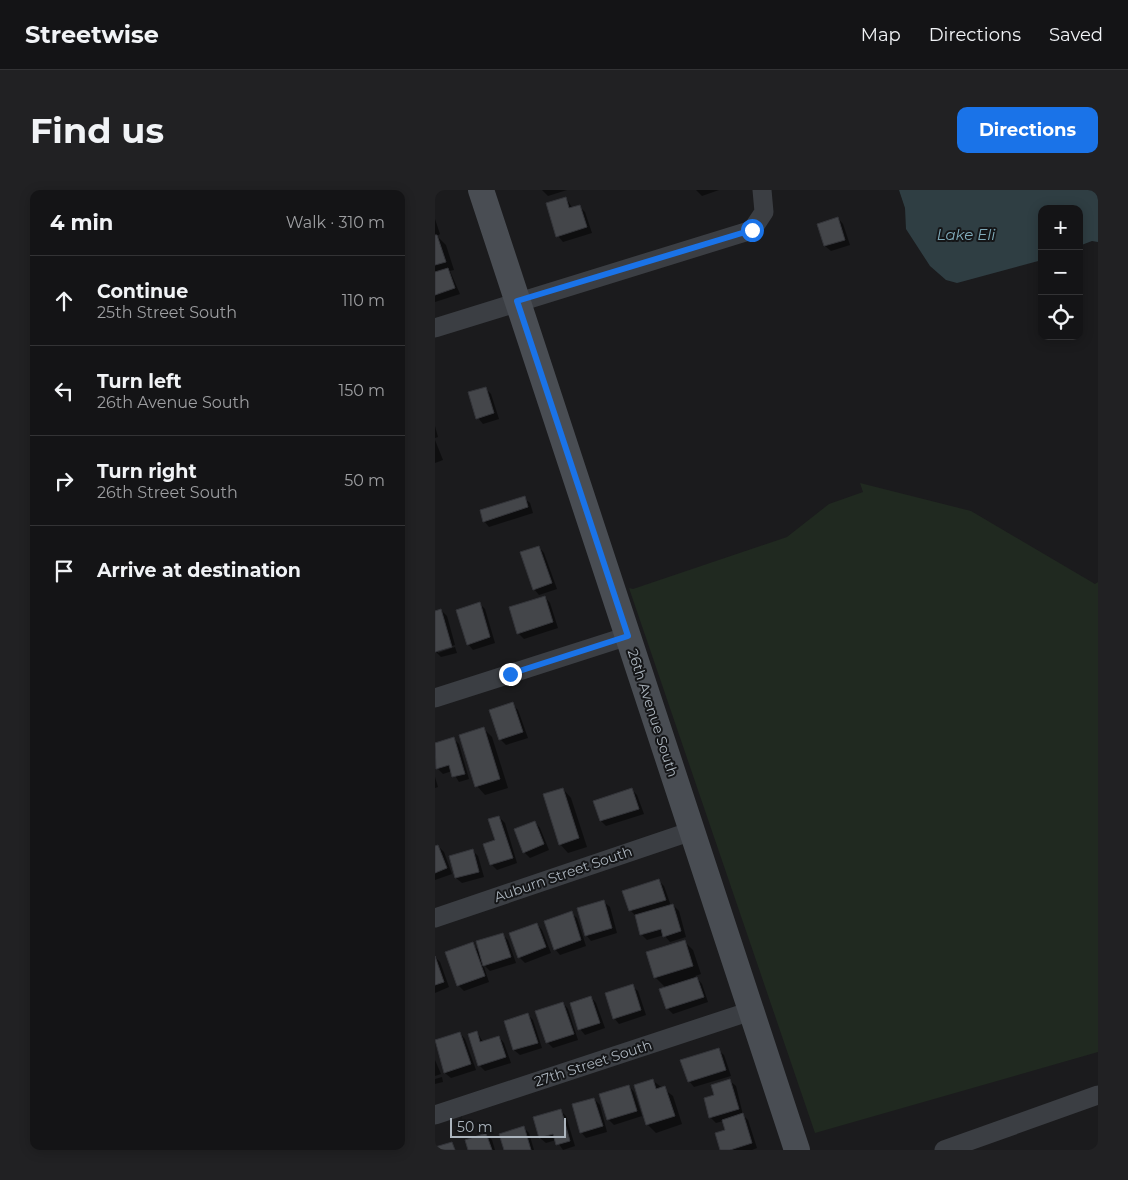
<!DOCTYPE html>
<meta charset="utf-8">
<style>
:root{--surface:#141416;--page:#212123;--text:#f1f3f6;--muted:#9d9ea1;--line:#333335;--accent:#1a73e8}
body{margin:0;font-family:Montserrat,sans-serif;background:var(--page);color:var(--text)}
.controls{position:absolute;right:15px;top:15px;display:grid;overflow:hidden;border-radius:10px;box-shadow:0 2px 12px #0003}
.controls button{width:45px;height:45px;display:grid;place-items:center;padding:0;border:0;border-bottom:1px solid var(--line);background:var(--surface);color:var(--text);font:25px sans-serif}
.scale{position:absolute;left:15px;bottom:12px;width:116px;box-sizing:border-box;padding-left:5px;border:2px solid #acb5be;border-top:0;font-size:14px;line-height:18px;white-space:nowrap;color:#acb5be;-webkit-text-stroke:4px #151618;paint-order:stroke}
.stop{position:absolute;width:15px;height:15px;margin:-11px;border:4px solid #1a73e8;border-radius:50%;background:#fff}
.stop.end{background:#1a73e8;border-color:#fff;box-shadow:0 1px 5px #0008}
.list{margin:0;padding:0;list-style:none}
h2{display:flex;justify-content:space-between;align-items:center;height:65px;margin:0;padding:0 20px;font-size:21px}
h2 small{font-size:16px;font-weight:400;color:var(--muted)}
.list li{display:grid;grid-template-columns:32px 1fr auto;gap:15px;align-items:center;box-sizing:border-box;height:90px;padding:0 20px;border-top:1px solid var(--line)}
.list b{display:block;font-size:19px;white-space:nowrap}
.list p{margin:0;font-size:16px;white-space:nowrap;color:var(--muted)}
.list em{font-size:16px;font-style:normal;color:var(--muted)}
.icon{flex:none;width:28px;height:28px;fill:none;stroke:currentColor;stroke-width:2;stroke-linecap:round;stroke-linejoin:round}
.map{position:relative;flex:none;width:663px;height:960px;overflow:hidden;border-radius:10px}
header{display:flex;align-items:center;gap:30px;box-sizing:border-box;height:70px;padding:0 25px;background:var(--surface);border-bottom:1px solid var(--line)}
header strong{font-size:24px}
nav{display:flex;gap:28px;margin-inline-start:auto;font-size:18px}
.intro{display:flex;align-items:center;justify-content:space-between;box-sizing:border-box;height:120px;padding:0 30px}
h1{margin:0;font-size:35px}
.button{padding:12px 22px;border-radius:10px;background:var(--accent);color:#fff;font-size:18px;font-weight:700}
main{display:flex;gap:30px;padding:0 30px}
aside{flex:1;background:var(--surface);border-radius:10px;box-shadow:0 2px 12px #0003}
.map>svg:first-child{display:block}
.green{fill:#202920}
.water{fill:#2f3e43}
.shadow{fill:#0007}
.building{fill:#44464a;stroke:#34353a}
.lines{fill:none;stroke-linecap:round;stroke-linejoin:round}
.street{stroke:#3b3e43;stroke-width:19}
.secondary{stroke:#494d53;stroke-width:26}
.route{stroke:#1a73e8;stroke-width:6}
.labels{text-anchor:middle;stroke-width:4;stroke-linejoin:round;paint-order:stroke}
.street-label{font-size:14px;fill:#acb5be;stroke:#151618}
.water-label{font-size:15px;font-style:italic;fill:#81acbb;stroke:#151618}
</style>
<header>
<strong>Streetwise</strong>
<nav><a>Map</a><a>Directions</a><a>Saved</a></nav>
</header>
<div class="intro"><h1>Find us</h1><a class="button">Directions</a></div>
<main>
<aside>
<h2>4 min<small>Walk · 310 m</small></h2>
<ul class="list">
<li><svg class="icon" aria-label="ahead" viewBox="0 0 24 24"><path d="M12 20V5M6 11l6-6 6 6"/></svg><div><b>Continue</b><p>25th Street South</p></div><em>110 m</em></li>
<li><svg class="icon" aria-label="left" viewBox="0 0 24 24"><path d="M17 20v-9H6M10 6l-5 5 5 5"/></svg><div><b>Turn left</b><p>26th Avenue South</p></div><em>150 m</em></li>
<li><svg class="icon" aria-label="right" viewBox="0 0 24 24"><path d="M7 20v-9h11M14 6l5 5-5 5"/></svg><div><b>Turn right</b><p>26th Street South</p></div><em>50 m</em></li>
<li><svg class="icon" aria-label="arrive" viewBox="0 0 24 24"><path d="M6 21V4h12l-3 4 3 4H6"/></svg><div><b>Arrive at destination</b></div></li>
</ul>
</aside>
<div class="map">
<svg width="663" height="960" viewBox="0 0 663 960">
<rect width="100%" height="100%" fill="#1b1b1d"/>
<!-- green -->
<polygon class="green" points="425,293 536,321 660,394 663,392 663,862 380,943 194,398 198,399 352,347 394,314 428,302"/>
<!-- water -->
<polygon class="water" points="464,0 663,0 663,52 657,51 644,56 644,19 607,19 607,70 522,93 511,90 495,76 471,39 470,18"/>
<!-- shadow -->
<g class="shadow">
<polygon points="107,0 132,0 113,6"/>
<polygon points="284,0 267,6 261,0"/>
<polygon points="131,8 138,19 144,16 150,22 157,43 128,52 123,46"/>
<polygon points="403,28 408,34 415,55 396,61 390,56 383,35"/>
<polygon points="0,29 5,44 2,46 11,55 19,80 15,81 25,104 0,112"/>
<polygon points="50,198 56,204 64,229 48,234 43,228"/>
<polygon points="0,236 3,247 0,248"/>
<polygon points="0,250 8,270 0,273"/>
<polygon points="89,308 95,313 98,323 54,337 49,331"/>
<polygon points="104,357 109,363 122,399 104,405 99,399"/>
<polygon points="110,407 115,413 123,438 89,449 83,443"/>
<polygon points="45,414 50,419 60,453 38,460 33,454"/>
<polygon points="6,420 12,426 20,455 3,460 3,463 20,457 22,463 6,467 1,462 0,459 0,422"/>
<polygon points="77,514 83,520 93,548 71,555 65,549"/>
<polygon points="48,538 57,547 73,598 50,605 42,596"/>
<polygon points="19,549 24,554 34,589 24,592 17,581 8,584 2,578 0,570 0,554"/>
<polygon points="0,587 3,597 0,598"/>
<polygon points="128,599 136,608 152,657 133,663 125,654"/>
<polygon points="197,600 202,605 209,624 171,636 166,631"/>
<polygon points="64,627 70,633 82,673 62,680 56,674"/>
<polygon points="100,632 105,638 114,660 95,668 89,662"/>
<polygon points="3,656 9,662 17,684 0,690 0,657"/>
<polygon points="37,660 43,666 49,687 27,693 21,688 15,667"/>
<polygon points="224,691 229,696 236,716 238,715 244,721 251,747 235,752 229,745 212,750 206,744 201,726 195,720"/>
<polygon points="169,712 175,717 182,743 156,751 151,745"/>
<polygon points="136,723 142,728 151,756 125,765 120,759"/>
<polygon points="102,734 107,740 116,763 90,773 84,767"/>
<polygon points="67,744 73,750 81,773 55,781 48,774 54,792 29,801 23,795 37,754 45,762"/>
<polygon points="249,751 258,760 266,784 260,786 267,794 273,812 238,824 232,818 231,798 220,787"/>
<polygon points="0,767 5,772 14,797 0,803"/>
<polygon points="197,796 203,801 211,825 184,834 179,828"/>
<polygon points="156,807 161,813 170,838 150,845 145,839"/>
<polygon points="128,813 133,819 143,850 118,858 112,852"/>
<polygon points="93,825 98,830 107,858 85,865 79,860 71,832"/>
<polygon points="42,842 48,852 64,847 69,853 76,873 50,881 44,875"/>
<polygon points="25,843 30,849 41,880 16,888 10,883 0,852"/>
<polygon points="283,860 289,865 296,886 259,897 254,891"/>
<polygon points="0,870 6,884 0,886"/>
<polygon points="7,887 8,892 0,894 0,889"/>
<polygon points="217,890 238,906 247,934 221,943 212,934"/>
<polygon points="295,891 301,896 308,925 313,930 322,958 317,960 286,960 291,941 288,931 281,933 275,927 280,906"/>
<polygon points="194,896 199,902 207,926 179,935 173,929"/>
<polygon points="159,909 165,915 172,942 151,948 146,942"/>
<polygon points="126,921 131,926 140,956 128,960 121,950 111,953 105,948 100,928"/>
<polygon points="88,937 94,943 99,960 70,960"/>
<polygon points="51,944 57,950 60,960 34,960"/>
</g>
<!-- building -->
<g class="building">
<polygon points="131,7 134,18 145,15 152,37 121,47 111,13"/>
<polygon points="403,27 410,50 389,56 382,34"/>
<polygon points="0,45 2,45 11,72 0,75"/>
<polygon points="13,78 20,98 0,105 0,82"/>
<polygon points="51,197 59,223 41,229 33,202"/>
<polygon points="90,306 93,317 48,332 45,320"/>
<polygon points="104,356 117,393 98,400 85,362"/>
<polygon points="110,406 118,432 82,444 74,417"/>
<polygon points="45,412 55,447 32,455 21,420"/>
<polygon points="6,419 17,457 0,462 0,421"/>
<polygon points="78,512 88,542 64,550 54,520"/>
<polygon points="49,537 65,589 40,597 24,545"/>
<polygon points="19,547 30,584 17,587 14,575 1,579 0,553"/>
<polygon points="128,598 144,648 124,655 108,604"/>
<polygon points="197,598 204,619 165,631 158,611"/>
<polygon points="64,626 78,668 55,675 48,654 60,650 53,629"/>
<polygon points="100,631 109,654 88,663 79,639"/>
<polygon points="3,655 12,678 0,683 0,656"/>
<polygon points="38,659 44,682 20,688 14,666"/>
<polygon points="224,689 231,710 194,721 187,701"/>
<polygon points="169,710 177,738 150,746 142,718"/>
<polygon points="238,714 246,741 228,747 226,739 205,745 200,725"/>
<polygon points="137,721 146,750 119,760 109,731"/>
<polygon points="102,733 111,757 83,768 74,743"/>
<polygon points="68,743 76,767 48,776 41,751"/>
<polygon points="250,750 258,776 219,788 211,762"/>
<polygon points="38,752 50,786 22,796 10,762"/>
<polygon points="0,766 9,792 0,795"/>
<polygon points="262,787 269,807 231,819 224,799"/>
<polygon points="198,794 206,820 178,829 170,803"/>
<polygon points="156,806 165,833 143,840 135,813"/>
<polygon points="128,812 139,844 111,853 100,821"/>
<polygon points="93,823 103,853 78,860 69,831"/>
<polygon points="42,841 45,852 64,846 71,867 43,876 33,844"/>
<polygon points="25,842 36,874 9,883 0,850"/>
<polygon points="284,858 291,880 253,892 245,870"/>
<polygon points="218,889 221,899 230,896 240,926 211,935 199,895"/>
<polygon points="295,889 304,919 274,928 269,908 279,905 276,895"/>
<polygon points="194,895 202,921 172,930 164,904"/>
<polygon points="159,908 168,936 145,943 137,914"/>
<polygon points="126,919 135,951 121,955 118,944 104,948 98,927"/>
<polygon points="308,923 317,953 295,960 285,960 280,943 290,940 287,930"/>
<polygon points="89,936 96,960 69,960 64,944"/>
<polygon points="51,943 57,960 33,960 30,950"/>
<polygon points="17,952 20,960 0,960 0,957"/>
</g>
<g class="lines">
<!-- street -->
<g class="street">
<polyline points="0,138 317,40 329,22 327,0"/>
<polyline points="0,508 193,446"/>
<polyline points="0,728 257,641"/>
<polyline points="0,925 316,821"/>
<polyline points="509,960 663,905"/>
</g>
<!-- secondary -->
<polyline class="secondary" points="46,0 362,960"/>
</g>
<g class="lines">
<!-- route -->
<polyline class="route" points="75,484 193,446 82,111 317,40"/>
</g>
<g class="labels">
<!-- street labels -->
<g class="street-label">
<text transform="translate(218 523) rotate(72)" y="5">26th Avenue South</text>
<text transform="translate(128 684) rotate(-19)" y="5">Auburn Street South</text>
<text transform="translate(158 873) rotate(-18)" y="5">27th Street South</text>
</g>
<!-- water labels -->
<g class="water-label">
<text x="531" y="50">Lake Eli</text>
</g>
</g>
</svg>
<div class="controls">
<button>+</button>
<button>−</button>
<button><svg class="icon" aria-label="locate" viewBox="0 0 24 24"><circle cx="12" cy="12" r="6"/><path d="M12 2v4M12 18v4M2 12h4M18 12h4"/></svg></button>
</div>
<div class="scale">50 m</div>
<div class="stop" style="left:317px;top:40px"></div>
<div class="stop end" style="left:75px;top:484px"></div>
</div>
</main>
